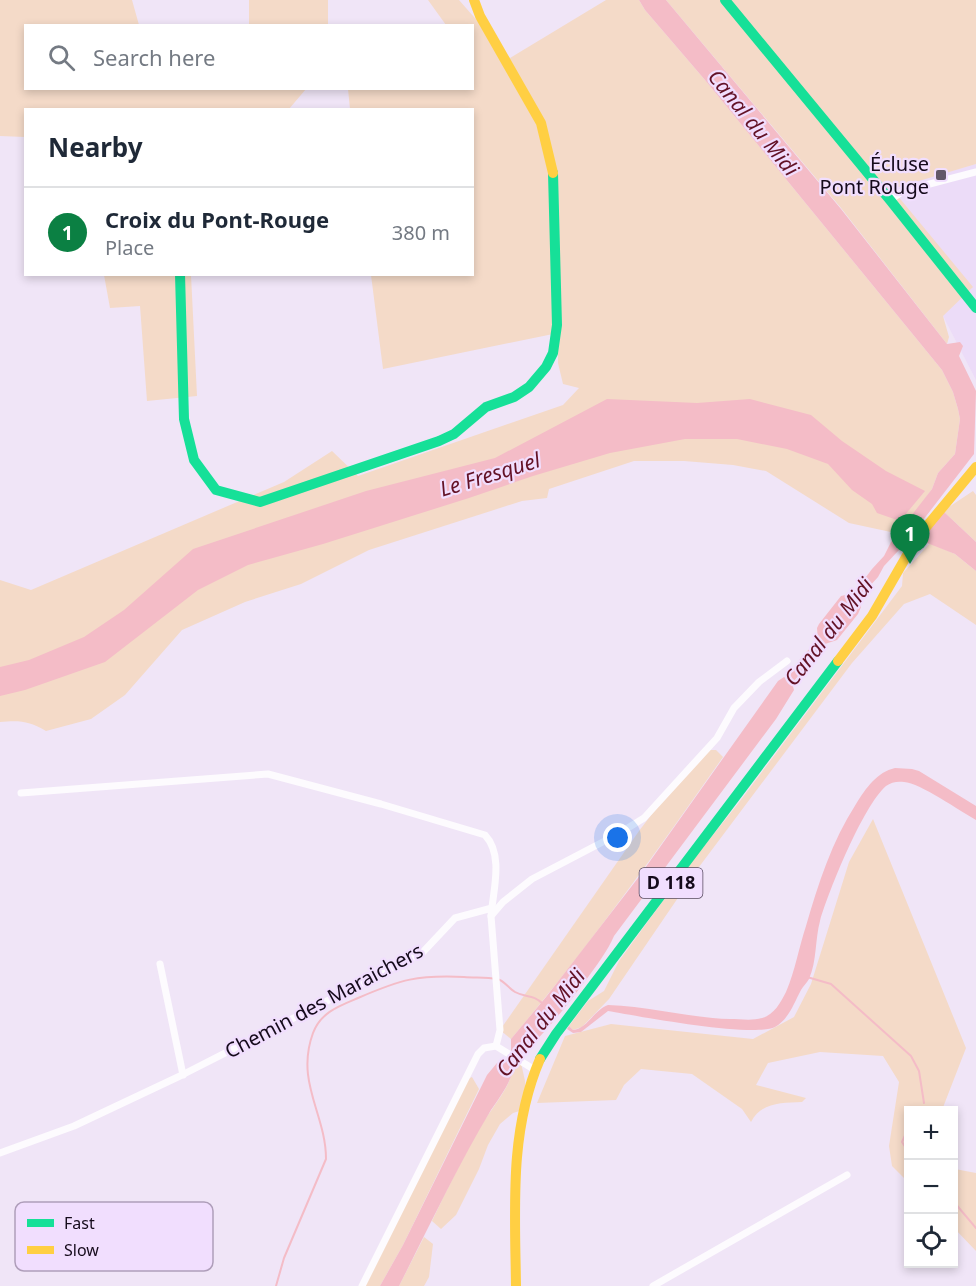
<!DOCTYPE html>
<meta charset="utf-8">
<style>
:root{--surface:#fff;--page:#f6f6f7;--text:#1f2937;--muted:#747a83;--line:#e0e1e3;--accent:#0b8043}
body{margin:0;font-family:"Noto Sans",sans-serif;background:var(--page);color:var(--text)}
.controls{position:absolute;right:18px;bottom:18px;display:grid;overflow:hidden;border-radius:0px;box-shadow:0 3px 9px #0003}
.controls button{width:54px;height:54px;display:grid;place-items:center;padding:0;border:0;border-bottom:2px solid var(--line);background:var(--surface);color:var(--text);font:30px sans-serif}
.you{position:absolute;left:618px;top:838px;width:21px;height:21px;margin:-15px;border:4px solid #fff;border-radius:50%;background:#1a73e8;box-shadow:0 0 0 9px #1a73e833}
.badge{display:grid;place-items:center;width:39px;height:39px;border-radius:50%;background:var(--accent);color:#fff;font-size:20px;font-weight:700}
.pin{position:absolute;translate:-50% -50px;filter:drop-shadow(0 2px 3px #0008)}
.pin::after{content:'';position:absolute;top:32px;width:21px;height:18px;background:inherit;clip-path:polygon(0 0,100% 0,50% 100%)}
.list{margin:0;padding:0;list-style:none}
h2{display:flex;justify-content:space-between;align-items:center;height:78px;margin:0;padding:0 24px;font-size:26px}
h2 small{font-size:20px;font-weight:400;color:var(--muted)}
.list li{display:grid;grid-template-columns:39px 1fr auto;gap:18px;align-items:center;box-sizing:border-box;height:90px;padding:0 24px;border-top:2px solid var(--line)}
.list b{display:block;font-size:22px;white-space:nowrap}
.list p{margin:0;font-size:20px;white-space:nowrap;color:var(--muted)}
.list em{font-size:20px;font-style:normal;color:var(--muted)}
.icon{flex:none;width:33px;height:33px;fill:none;stroke:currentColor;stroke-width:2;stroke-linecap:round;stroke-linejoin:round}
.map{position:relative;flex:none;width:976px;height:1286px;overflow:hidden}
.search{position:absolute;background:var(--surface);box-shadow:0 3px 9px #0003;left:24px;top:24px;width:450px;height:66px;display:flex;align-items:center;gap:15px;box-sizing:border-box;padding:0 21px;border-radius:0px;color:var(--muted);font-size:22px}
.panel{position:absolute;background:var(--surface);box-shadow:0 3px 9px #0003;left:24px;top:108px;width:450px;height:168px;border-radius:0px}
.map>svg:first-child{display:block}
.built{fill:#ecdcf8}
.green{fill:#f4dac8}
.water{fill:#f4bcc7}
.lines{fill:none;stroke-linecap:round;stroke-linejoin:round}
.stream{stroke:#f4bcc7;stroke-width:2}
.street{stroke:#fdfbfe;stroke-width:7}
.fast{stroke:#16e098;stroke-width:10}
.slow{stroke:#ffcf43;stroke-width:10}
.poi-dot{fill:#625768;stroke:#f1defe;stroke-width:2}
.labels{text-anchor:middle;stroke-width:4.5;stroke-linejoin:round;paint-order:stroke}
.shield{fill:#f1defe;stroke:#574a5f;stroke-width:1.5}
.shield-label{font-size:18px;font-weight:bold;fill:#150a1b}
.poi-label{font-size:20px;fill:#150a1b;stroke:#f1defe;text-anchor:end}
.street-label{font-size:20px;fill:#150a1b;stroke:#f1defe}
.water-label{font-size:21px;font-style:italic;fill:#631226;stroke:#f1defe}
.key{fill:#f1defe;stroke:#af9eba;stroke-width:1.5}
.key-label{font-size:16px;fill:#150a1b}
</style>
<div class="map">
<svg width="976" height="1286" viewBox="0 0 976 1286">
<rect width="100%" height="100%" fill="#f0e5f7"/>
<!-- built -->
<polygon class="built" points="976,164 976,380 943,316 892,188"/>
<!-- green -->
<g class="green">
<polygon points="0,0 132,0 139,25 26,26 26,88 306,89 289,109 26,110 25,137 0,136"/>
<rect x="249" y="0" width="79" height="25"/>
<path d="M428,0H459L510,58L606,0H639L645,10L705,80L942,370L953,392L958,409L960,419L955,454L938,473L932,489L900,534L849,523L766,471L733,465L684,461H634L549,489L547,498L522,501L369,550L301,584L245,602L182,630L125,695L91,719L46,731C30,721 19,720 0,722V580L31,590L284,482L332,451L358,476L563,405L579,388L563,384L558,363V333L383,369L371,275L472,274V110L350,109L348,89L472,88V26L446,25Z"/>
<polygon points="666,0 976,0 976,164 892,189 973,287 943,316 949,337 947,344 841,208"/>
<polygon points="104,275 191,275 197,396 147,401 140,306 110,308"/>
<polygon points="973,491 976,495 976,542 943,511"/>
<polygon points="930,543 955,554 976,571 976,625 930,594 904,604 852,663 699,867 609,999 582,1027 573,1030 569,1026 588,1001 604,991 619,961 693,860 737,805 902,586 903,573"/>
<path d="M706,750H716L723,757C655,854 587,949 511,1039L500,1030L639,831L664,798Z"/>
<path d="M873,819L966,1048L942,1110H908V1182L892,1166L889,1146L899,1082L883,1056L820,1052L768,1063L756,1085L806,1098L802,1102C782,1103 761,1102 751,1122L742,1109L692,1074L641,1069L624,1085L616,1100L537,1103L565,1036L611,1024L753,1039L794,1017L811,984L849,862Z"/>
<path d="M521,1063L525,1081L526,1109L513,1113L500,1124L488,1145L479,1169L456,1215L441,1229L432,1221C447,1189 463,1157 481,1126C492,1107 511,1087 514,1065Z"/>
<polygon points="472,1077 479,1089 403,1245 380,1286 362,1286 464,1081"/>
<polygon points="954,1163 955,1169 976,1173 976,1251 954,1228"/>
<polygon points="424,1237 433,1244 429,1277 424,1286 399,1286"/>
</g>
<!-- water -->
<g class="water">
<path d="M639,0H666L841,209L947,344L960,342L963,346L959,356L976,391L974,454L920,524L913,528L899,550L884,566L878,577L859,598L861,607L858,614L837,640L822,645L809,664L792,683L794,690L776,719L614,936C607,952 596,966 586,980C564,1009 542,1038 514,1061C515,1077 500,1097 491,1110C457,1167 429,1227 399,1286H380L403,1245L487,1075L497,1063L508,1058L511,1052V1039L546,997L638,878L778,681L784,677L787,679L802,656L818,641L817,628L819,624L841,596L854,593L872,569L884,556L891,542L909,523L911,516L932,489L938,473L955,454L960,419L958,409L953,392L942,370L705,80L645,10Z"/>
<polygon points="607,399 697,403 750,399 811,415 842,441 886,471 925,491 900,521 877,513 872,504 852,490 828,464 787,449 737,439 685,439 610,453 533,476 469,498 323,544 248,565 198,590 105,662 25,690 0,696 0,667 29,660 84,637 124,610 193,549 366,491 495,458"/>
<polygon points="943,511 976,542 976,571 955,554 922,541"/>
<path d="M895,768L912,769L919,771L976,806V820C960,811 920,783 904,782C898,781 891,782 886,786C863,806 829,890 820,921C815,939 817,961 809,979C807,983 803,986 801,990C794,1003 789,1019 775,1027C753,1038 637,1016 608,1011L581,1032L573,1033L567,1029L569,1026L573,1030C587,1029 594,1010 608,1005C649,1006 689,1018 730,1019C740,1019 752,1021 762,1018C774,1015 781,1002 786,992C795,971 799,947 806,926C818,884 832,841 856,804C866,788 877,772 895,768Z"/>
</g>
<g class="lines">
<!-- stream -->
<g class="stream">
<polyline points="807,977 831,984 911,1056 919,1071 924,1103"/>
<polyline points="923,1110 924,1109"/>
<polyline points="908,1129 902,1142 908,1151"/>
<polyline points="954,1202 976,1228"/>
<path d="M276,1286L284,1258L326,1159C326,1114 295,1082 313,1033C321,1012 339,1006 358,998C402,979 417,975 464,977C475,978 486,977 497,979C504,980 508,988 515,992C526,998 533,994 543,1004"/>
</g>
<!-- street -->
<g class="street">
<polyline points="890,200 903,191 976,172"/>
<path d="M21,793L268,774L381,804L485,835C504,855 493,891 491,916"/>
<polyline points="160,964 183,1075"/>
<polyline points="496,1046 500,1030 491,916 503,902 532,879 618,834 644,818 717,738 734,708 759,682 787,661"/>
<polyline points="0,1153 74,1126 180,1076 423,952 455,918 492,908"/>
<polyline points="362,1286 478,1054 484,1048 496,1046 535,1070"/>
<polyline points="653,1286 847,1175"/>
</g>
<!-- fast -->
<g class="fast">
<polyline points="725,0 890,200 976,308"/>
<polyline points="180,274 184,419 194,460 216,490 260,502 439,441 454,434 486,407 514,397 529,387 546,367 553,353 557,325 553,173"/>
<polyline points="540,1059 556,1034 838,661"/>
</g>
<!-- slow -->
<g class="slow">
<polyline points="474,0 480,16 541,123 553,173"/>
<polyline points="838,661 872,616 917,538 976,467"/>
<path d="M516,1286C515,1209 509,1131 540,1059"/>
</g>
</g>
<!-- markers -->
<rect class="poi-dot" x="935" y="169" width="12" height="12" rx="3"/>
<g class="labels">
<!-- shield labels -->
<rect class="shield" x="639.5" y="868" width="63" height="30" rx="4.5"/>
<g class="shield-label">
<text x="671" y="889">D 118</text>
</g>
<!-- poi labels -->
<g class="poi-label">
<text x="929" y="171">Écluse<tspan x="929" dy="23">Pont Rouge</tspan></text>
</g>
<!-- street labels -->
<g class="street-label">
<text transform="translate(324 1001) rotate(-28)" y="7">Chemin des Maraichers</text>
</g>
<!-- water labels -->
<g class="water-label">
<text transform="translate(753 123) rotate(51)" y="7">Canal du Midi</text>
<text transform="translate(490 475) rotate(-17)" y="7">Le Fresquel</text>
<text transform="translate(829 632) rotate(-52)" y="7">Canal du Midi</text>
<text transform="translate(541 1023) rotate(-52)" y="7">Canal du Midi</text>
</g>
</g>
<!-- legend -->
<rect x="15" y="1202" width="198" height="69" rx="9" class="key"/>
<rect x="27" y="1219" width="27" height="8" fill="#16e098"/>
<rect x="27" y="1246" width="27" height="8" fill="#ffcf43"/>
<g class="key-label">
<text x="64" y="1229">Fast</text>
<text x="64" y="1256">Slow</text>
</g>
</svg>
<div class="controls">
<button>+</button>
<button>−</button>
<button><svg class="icon" aria-label="locate" viewBox="0 0 24 24"><circle cx="12" cy="12" r="6"/><path d="M12 2v4M12 18v4M2 12h4M18 12h4"/></svg></button>
</div>
<div class="you"></div>
<div class="pin badge" style="left:910px;top:564px">1</div>
<div class="search"><svg class="icon" aria-label="search" viewBox="0 0 24 24"><circle cx="10" cy="10" r="6"/><path d="M15 15l6 6"/></svg>Search here</div>
<section class="panel">
<h2>Nearby<small></small></h2>
<ul class="list">
<li><span class="badge">1</span><div><b>Croix du Pont-Rouge</b><p>Place</p></div><em>380 m</em></li>
</ul>
</section>
</div>
